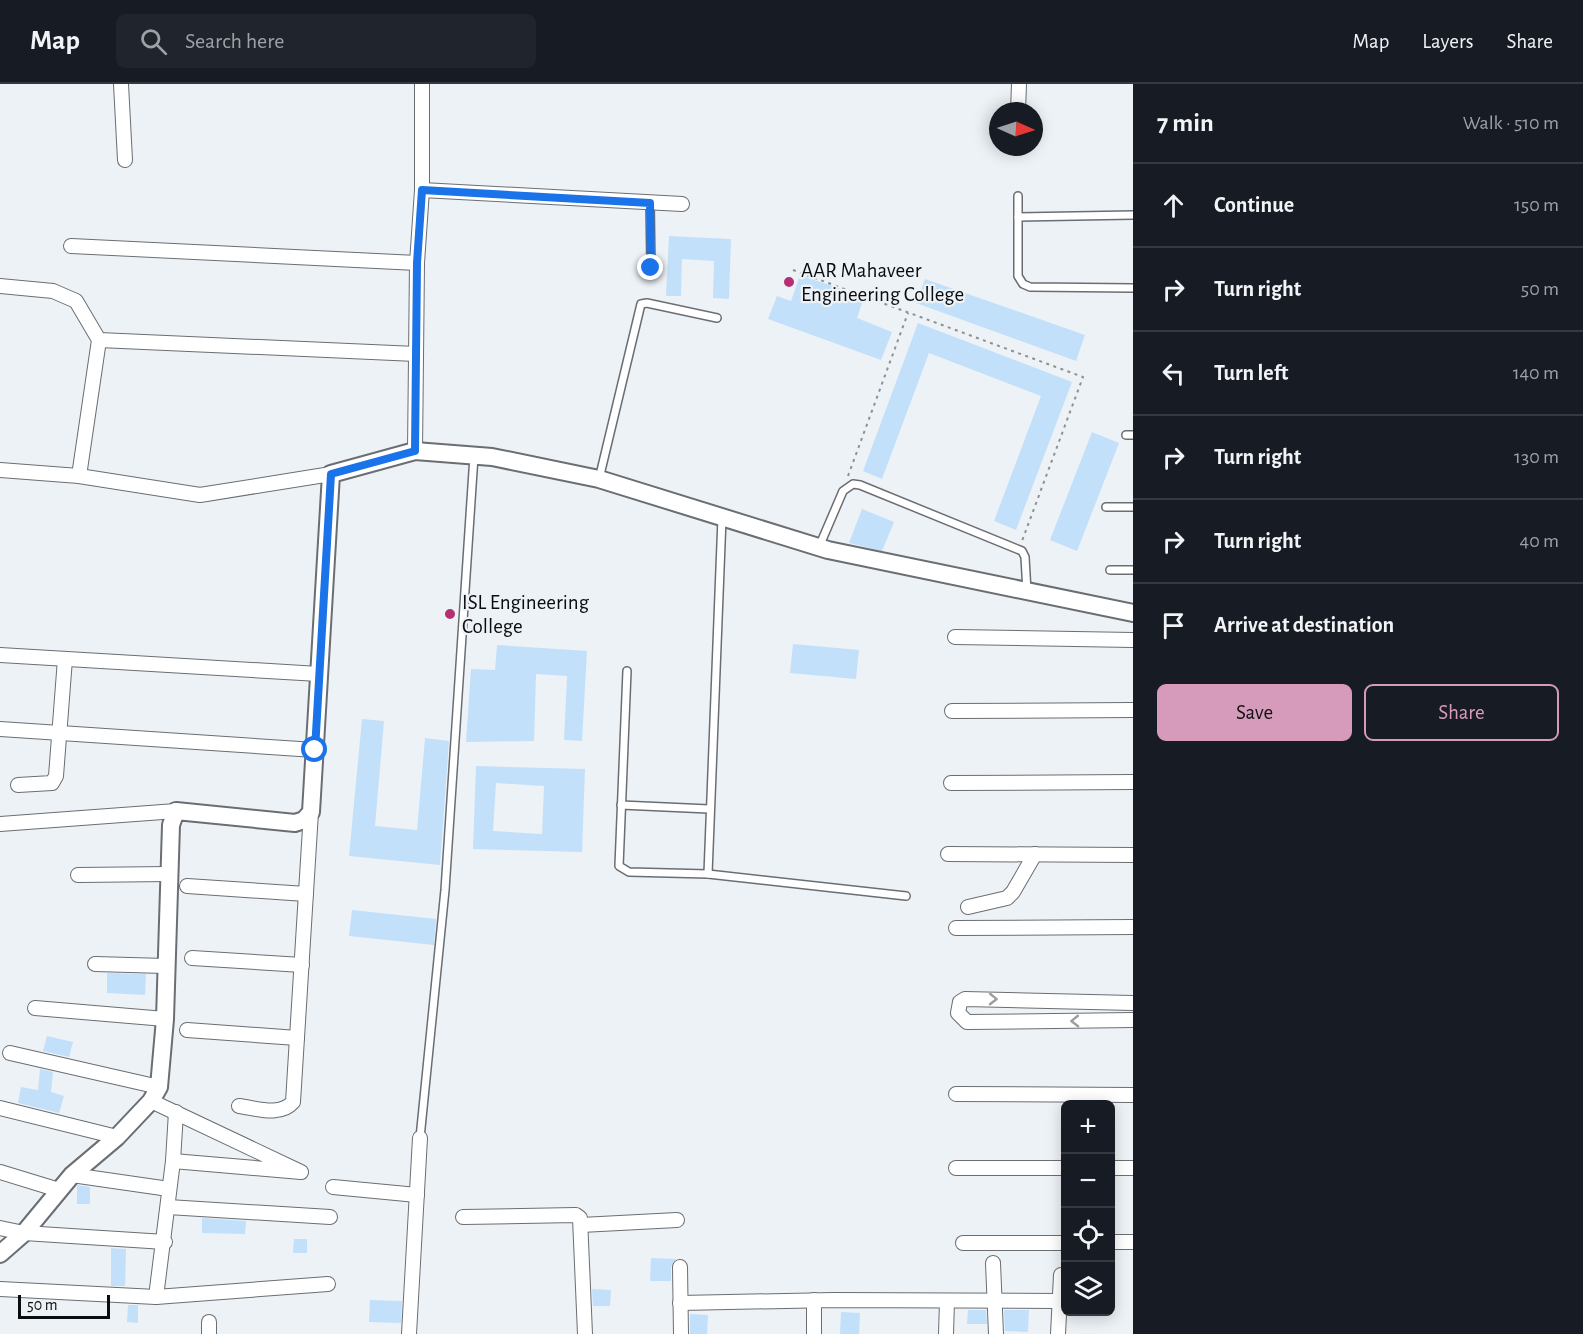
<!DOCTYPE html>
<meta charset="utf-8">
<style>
:root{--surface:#171b24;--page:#20242c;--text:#f1f3f6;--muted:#9ea1a6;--line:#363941;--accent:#d69bbb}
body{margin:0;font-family:"Alegreya Sans",sans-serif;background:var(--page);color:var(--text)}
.controls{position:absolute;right:18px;bottom:18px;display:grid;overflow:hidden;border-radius:9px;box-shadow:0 3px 15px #0003}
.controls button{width:54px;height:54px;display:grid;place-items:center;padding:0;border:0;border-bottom:2px solid var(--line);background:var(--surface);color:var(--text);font:30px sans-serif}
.compass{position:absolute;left:989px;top:18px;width:54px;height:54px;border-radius:50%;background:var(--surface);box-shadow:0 3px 15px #0003;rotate:93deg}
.scale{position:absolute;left:18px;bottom:15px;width:92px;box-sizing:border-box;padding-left:6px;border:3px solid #0a0c0d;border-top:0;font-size:16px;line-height:21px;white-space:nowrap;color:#0a0c0d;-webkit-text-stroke:4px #edf2f7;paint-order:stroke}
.stop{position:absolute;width:18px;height:18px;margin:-14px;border:4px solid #1a73e8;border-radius:50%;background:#fff}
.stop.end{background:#1a73e8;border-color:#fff;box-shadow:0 2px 6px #0008}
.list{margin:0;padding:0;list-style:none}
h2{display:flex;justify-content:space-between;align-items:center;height:78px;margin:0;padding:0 24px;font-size:26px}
h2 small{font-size:20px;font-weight:400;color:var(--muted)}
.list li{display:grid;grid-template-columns:39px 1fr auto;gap:18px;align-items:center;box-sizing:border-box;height:84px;padding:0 24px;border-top:2px solid var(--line)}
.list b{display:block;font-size:22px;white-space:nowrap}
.list em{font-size:20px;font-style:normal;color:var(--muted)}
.actions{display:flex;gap:12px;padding:18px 24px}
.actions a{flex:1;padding:14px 0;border:2px solid var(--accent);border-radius:9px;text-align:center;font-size:21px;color:var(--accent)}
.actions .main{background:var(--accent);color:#111}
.icon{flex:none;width:33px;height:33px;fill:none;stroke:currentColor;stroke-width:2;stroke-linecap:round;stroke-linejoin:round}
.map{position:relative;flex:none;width:1133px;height:1250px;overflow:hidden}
header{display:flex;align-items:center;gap:36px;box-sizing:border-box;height:84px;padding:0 30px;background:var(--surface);border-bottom:2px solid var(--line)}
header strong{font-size:28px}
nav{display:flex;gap:33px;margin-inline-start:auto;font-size:21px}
.search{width:420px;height:54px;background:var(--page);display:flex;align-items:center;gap:15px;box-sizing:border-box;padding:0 21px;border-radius:9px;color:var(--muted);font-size:22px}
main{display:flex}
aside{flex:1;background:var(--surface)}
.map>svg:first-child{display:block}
.building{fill:#c3e0fa;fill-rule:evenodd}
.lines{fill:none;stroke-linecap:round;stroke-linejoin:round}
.service-casing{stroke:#6a6e72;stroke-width:10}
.minor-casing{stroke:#6a6e72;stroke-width:16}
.tertiary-casing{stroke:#6a6e72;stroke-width:20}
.path{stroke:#8d9194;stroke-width:2;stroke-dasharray:3 4.5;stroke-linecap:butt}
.service{stroke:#fff;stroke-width:7}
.minor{stroke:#fff;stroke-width:14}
.tertiary{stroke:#fff;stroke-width:16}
.oneway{stroke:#9d9e9e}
.route{stroke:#1a73e8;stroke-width:8}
.poi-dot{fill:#b52f72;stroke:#edf2f7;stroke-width:2}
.labels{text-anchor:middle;stroke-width:4.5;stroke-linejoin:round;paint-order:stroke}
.poi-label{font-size:21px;fill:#0a0c0d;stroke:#edf2f7;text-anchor:start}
</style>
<header>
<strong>Map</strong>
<div class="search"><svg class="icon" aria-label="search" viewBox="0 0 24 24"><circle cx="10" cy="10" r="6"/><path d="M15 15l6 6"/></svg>Search here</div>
<nav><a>Map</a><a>Layers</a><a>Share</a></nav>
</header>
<main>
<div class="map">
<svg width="1133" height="1250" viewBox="0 0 1133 1250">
<rect width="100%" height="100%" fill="#edf2f7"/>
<!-- building -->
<g class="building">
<polygon points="669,152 731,155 729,215 713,214 714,177 682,175 681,212 666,212"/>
<polygon points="800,191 864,213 857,234 892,248 881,276 768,235 777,212 791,217"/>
<polygon points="925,195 1085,251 1076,277 916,219"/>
<polygon points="918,239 1072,298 1016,446 994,437 1041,312 929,269 882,395 863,387"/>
<polygon points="1092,348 1119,359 1077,467 1050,456"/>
<polygon points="862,425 894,438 882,467 849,459"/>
<polygon points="793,560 859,566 856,595 790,589"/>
<polygon points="497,561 587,567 582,657 564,656 567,592 536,590 534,657 466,658 471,585 495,586"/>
<polygon points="362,635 384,637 375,742 417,746 425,654 449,657 440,781 349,772"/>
<path d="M476,682L585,685L582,768L473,765ZM496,699L544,702L542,750L493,747Z"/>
<polygon points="352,826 436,835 434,861 349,852"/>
<polygon points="107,889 146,890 145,911 107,909"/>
<polygon points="47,952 73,958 69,973 43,967"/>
<polygon points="40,985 53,988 51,1008 64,1012 59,1029 18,1019 21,1003 38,1006"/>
<polygon points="77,1101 90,1103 90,1120 77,1120"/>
<polygon points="202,1134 246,1137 245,1150 202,1149"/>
<polygon points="294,1155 307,1155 307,1169 293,1169"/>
<polygon points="111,1164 126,1165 125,1202 111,1202"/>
<polygon points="651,1174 676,1175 671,1183 671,1197 650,1197"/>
<polygon points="592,1205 611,1206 610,1222 593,1222"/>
<polygon points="370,1216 402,1217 401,1239 369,1238"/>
<polygon points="128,1221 138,1221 138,1239 127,1238"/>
<polygon points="968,1226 986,1226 987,1240 967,1240"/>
<polygon points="1004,1226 1029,1226 1028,1248 1005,1247"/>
<polygon points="841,1228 860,1229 859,1250 840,1250"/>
<polygon points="690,1230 708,1231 707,1250 690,1250"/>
</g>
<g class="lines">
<defs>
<g id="service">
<polyline points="1018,112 1018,192 1023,200 1030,203 1133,204"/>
<polyline points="650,119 651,184"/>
<polyline points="1018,133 1133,131"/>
<polyline points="1126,351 1133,351"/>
<polyline points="599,395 641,220 647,219 717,234"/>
<polyline points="1106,423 1133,423"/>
<polyline points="819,463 843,407 853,400 860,401 1022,467 1025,473 1027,508"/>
<polyline points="1110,486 1133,486"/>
<polyline points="627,587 619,782 629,788 708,790 722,434"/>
<polyline points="621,721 709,725"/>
<polyline points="708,790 906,812"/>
<polyline points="420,1054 445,806 474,372"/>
</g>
<g id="minor">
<polyline points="121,0 125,76"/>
<polyline points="1018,27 1019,0"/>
<polyline points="422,106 422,0"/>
<polyline points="71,162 417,179"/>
<polyline points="0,202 53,207 76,217 99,256 79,392"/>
<polyline points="99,256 416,270"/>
<polyline points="415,367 417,179 422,106 682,120"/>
<polyline points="0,386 79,392 200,411 331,390"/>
<polyline points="955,553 1133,556"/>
<polyline points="0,571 319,590"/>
<polyline points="952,627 1133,626"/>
<polyline points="0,645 315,666"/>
<polyline points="951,699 1133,698"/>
<polyline points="18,701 52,699 56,692 65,575"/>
<polyline points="0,740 176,727"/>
<polyline points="948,770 1133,771"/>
<polyline points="78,791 169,790"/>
<polyline points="187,802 306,810"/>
<polyline points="968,823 1007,814 1013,808 1035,770"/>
<polyline points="956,844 1133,843"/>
<polyline points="192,874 302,881"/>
<polyline points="95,880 165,882"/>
<polyline points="1133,919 965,915 960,918 958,929 967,938 1133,936"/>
<polyline points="35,924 165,935"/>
<polyline points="187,946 297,954"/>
<polyline points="10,969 159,1003"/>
<polyline points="956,1010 1133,1011"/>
<polyline points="151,1017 301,1088 173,1077 156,1213"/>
<path d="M239,1022C256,1024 280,1033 293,1018L311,728"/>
<polyline points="0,1024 117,1053"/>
<polyline points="173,1077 176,1028"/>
<polyline points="956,1084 1066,1084"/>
<polyline points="1110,1084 1133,1084"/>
<polyline points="0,1088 59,1106"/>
<polyline points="72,1091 169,1105"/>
<polyline points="333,1103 417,1111"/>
<polyline points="168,1123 330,1133"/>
<polyline points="463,1133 576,1131 580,1134 585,1250"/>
<polyline points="581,1141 677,1136"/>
<polyline points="0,1144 24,1149 165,1158"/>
<polyline points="1110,1158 1133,1158"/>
<polyline points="963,1159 1066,1159"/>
<polyline points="993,1179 996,1250"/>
<polyline points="680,1183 681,1250"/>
<polyline points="0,1205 156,1213 328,1200"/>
<polyline points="680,1219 833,1216 1059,1217"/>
<polyline points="209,1238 209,1250"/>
<polyline points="409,1250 420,1054"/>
<polyline points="814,1250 814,1216"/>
<polyline points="946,1250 947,1217"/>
<polyline points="1058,1250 1061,1191"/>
</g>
<polyline id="tertiary" points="0,1170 24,1149 72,1091 117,1053 151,1017 159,1003 165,935 171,741 176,727 295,739 304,736 311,728 331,390 415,367 492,373 599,395 828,466 1133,529"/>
</defs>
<!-- service casing -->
<use href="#service" class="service-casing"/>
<!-- minor casing -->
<use href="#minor" class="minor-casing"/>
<!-- tertiary casing -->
<use href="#tertiary" class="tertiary-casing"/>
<!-- path -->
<g class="path">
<polyline points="793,186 1083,293 1022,457"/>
<polyline points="848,392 908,229"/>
</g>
<!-- service -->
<use href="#service" class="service"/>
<!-- minor -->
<use href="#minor" class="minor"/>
<!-- tertiary -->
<use href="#tertiary" class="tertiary"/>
</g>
<!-- one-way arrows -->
<defs><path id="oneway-chevron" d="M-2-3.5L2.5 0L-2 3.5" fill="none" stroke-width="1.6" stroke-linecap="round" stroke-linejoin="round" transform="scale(1.5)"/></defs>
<g class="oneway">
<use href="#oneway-chevron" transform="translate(993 915) rotate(1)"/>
<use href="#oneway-chevron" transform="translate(1075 937) rotate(179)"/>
</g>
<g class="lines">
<!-- route -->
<polyline class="route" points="315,666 331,390 415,367 417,179 422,106 650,119 651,184"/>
</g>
<!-- markers -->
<g class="poi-dot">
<circle cx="789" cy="198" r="6"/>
<circle cx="450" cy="530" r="6"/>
</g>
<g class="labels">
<!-- poi labels -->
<g class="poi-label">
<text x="801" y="193">AAR Mahaveer<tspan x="801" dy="24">Engineering College</tspan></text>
<text x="462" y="525">ISL Engineering<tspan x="462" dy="24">College</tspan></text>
</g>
</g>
</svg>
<div class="controls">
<button>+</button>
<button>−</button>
<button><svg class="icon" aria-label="locate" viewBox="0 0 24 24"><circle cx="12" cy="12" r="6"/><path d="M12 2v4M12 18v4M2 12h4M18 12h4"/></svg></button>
<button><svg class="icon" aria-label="layers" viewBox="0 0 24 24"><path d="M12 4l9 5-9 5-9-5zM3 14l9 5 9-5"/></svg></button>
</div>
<svg class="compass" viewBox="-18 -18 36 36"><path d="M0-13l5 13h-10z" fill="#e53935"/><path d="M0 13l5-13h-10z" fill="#9ea1a6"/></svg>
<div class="scale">50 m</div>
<div class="stop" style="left:315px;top:666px"></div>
<div class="stop end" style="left:651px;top:184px"></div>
</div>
<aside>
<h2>7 min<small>Walk · 510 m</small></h2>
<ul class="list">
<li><svg class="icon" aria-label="ahead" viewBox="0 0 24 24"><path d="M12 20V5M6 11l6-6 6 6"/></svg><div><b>Continue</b></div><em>150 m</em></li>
<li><svg class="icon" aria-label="right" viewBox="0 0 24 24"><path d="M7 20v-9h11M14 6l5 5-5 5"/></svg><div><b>Turn right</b></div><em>50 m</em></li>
<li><svg class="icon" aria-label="left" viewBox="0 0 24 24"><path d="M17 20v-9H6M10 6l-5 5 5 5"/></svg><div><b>Turn left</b></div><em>140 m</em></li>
<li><svg class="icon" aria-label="right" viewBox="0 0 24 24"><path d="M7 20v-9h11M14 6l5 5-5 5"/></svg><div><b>Turn right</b></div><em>130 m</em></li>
<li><svg class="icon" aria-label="right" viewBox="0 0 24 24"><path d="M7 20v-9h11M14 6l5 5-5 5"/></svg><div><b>Turn right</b></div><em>40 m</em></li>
<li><svg class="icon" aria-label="arrive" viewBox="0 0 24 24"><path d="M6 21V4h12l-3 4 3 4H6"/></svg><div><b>Arrive at destination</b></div></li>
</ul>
<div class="actions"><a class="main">Save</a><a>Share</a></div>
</aside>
</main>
